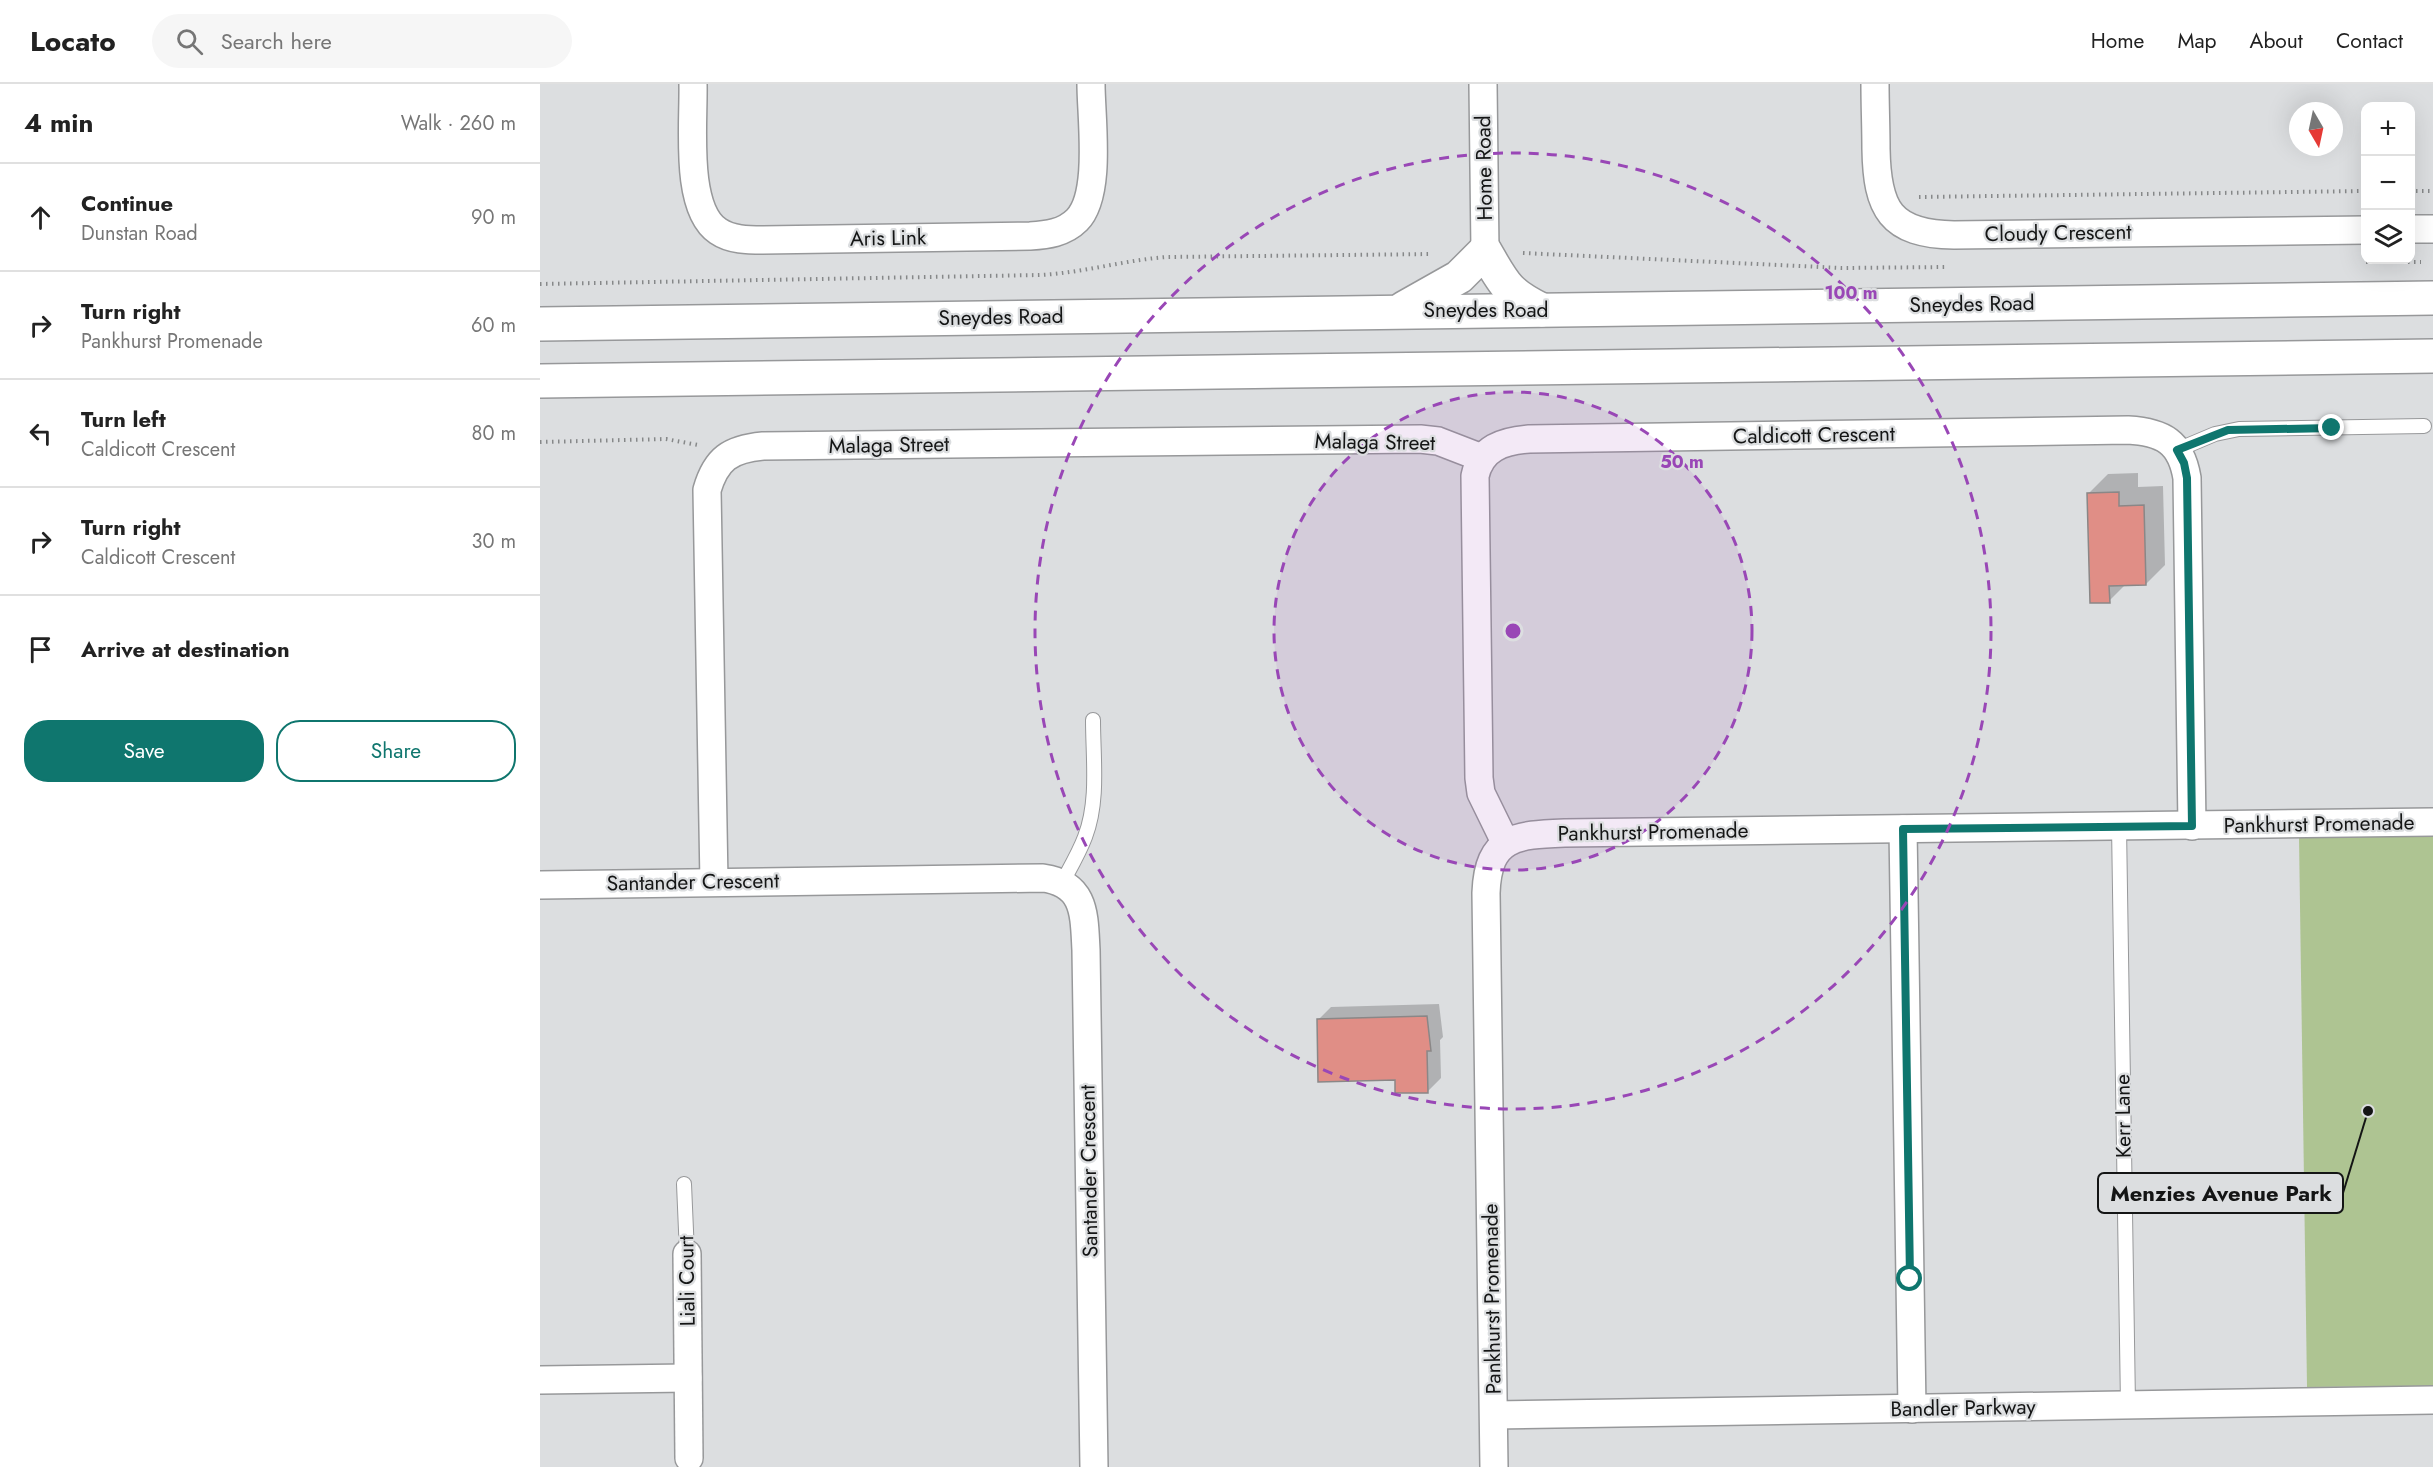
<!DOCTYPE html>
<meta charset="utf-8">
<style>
:root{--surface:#fff;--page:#f6f6f6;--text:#222;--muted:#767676;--line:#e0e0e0;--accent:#0f766e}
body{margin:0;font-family:Jost,sans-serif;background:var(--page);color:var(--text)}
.controls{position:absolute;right:18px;top:18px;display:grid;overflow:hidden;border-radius:12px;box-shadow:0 6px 24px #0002}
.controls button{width:54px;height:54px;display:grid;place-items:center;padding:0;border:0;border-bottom:2px solid var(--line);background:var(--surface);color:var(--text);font:30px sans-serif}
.compass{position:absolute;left:1749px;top:18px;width:54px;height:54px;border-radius:50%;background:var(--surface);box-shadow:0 6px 24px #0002;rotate:171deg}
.stop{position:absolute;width:18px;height:18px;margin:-14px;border:4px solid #0f766e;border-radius:50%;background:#fff}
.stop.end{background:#0f766e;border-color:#fff;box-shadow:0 2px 6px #0008}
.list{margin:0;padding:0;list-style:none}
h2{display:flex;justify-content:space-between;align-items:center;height:78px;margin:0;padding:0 24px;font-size:26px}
h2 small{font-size:20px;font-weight:400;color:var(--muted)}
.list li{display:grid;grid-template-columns:39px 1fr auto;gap:18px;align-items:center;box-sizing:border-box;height:108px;padding:0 24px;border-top:2px solid var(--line)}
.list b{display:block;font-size:22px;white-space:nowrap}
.list p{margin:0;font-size:20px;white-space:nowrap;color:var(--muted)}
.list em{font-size:20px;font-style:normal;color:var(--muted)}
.actions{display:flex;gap:12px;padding:18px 24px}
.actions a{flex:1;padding:14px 0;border:2px solid var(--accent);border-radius:24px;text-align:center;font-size:21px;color:var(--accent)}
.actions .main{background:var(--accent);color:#fff}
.icon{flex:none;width:33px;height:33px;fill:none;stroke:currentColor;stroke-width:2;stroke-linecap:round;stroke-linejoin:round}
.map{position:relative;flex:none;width:1893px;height:1383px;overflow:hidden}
header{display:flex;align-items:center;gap:36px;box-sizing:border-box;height:84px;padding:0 30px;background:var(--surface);border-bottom:2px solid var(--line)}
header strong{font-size:28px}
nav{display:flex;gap:33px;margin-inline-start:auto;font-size:21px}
.search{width:420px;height:54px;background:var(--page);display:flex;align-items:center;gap:15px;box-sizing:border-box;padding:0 21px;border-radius:33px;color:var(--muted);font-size:22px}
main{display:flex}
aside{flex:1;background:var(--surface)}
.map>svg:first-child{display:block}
.green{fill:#aec492}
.shadow{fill:#0003}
.building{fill:#e08e86;stroke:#8a8787;stroke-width:1.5}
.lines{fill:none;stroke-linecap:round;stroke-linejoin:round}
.service-casing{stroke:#97989a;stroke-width:16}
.minor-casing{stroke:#97989a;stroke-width:30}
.secondary-casing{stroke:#97989a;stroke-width:36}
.path{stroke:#868889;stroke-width:4;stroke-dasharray:1.5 4.5;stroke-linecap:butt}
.service{stroke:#fff;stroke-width:14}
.minor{stroke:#fff;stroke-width:27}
.secondary{stroke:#fff;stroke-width:33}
.route{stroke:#0f766e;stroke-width:8}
.ring{fill:none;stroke:#9947b6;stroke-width:3;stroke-dasharray:10 8}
.labels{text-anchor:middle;stroke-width:4.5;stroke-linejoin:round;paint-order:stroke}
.street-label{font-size:21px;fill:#141515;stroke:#dcdee0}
.centre{fill:#9947b6;stroke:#dcdee0;stroke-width:3}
.ring-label{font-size:18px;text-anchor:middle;font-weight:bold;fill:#9947b6;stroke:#dcdee0;stroke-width:4.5;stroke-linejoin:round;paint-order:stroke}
.leader{fill:none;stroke:#141515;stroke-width:2}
.callout-dot{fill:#141515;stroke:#dcdee0;stroke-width:2}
.callout{fill:#dcdee0;stroke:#141515;stroke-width:2}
.callout-label{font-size:22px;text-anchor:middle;font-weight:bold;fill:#141515}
</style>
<header>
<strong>Locato</strong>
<div class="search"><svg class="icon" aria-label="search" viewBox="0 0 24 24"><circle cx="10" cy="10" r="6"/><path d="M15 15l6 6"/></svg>Search here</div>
<nav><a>Home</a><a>Map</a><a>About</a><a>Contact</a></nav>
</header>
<main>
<aside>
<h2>4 min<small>Walk · 260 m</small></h2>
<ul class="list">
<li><svg class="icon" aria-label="ahead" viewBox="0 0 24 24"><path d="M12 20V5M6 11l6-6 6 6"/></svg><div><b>Continue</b><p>Dunstan Road</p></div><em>90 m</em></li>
<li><svg class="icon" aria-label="right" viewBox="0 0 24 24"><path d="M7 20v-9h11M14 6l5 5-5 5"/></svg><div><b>Turn right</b><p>Pankhurst Promenade</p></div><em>60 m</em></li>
<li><svg class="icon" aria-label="left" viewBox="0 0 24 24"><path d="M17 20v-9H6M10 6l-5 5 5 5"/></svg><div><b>Turn left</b><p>Caldicott Crescent</p></div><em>80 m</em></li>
<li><svg class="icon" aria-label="right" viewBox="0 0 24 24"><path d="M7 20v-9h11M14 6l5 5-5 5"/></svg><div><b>Turn right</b><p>Caldicott Crescent</p></div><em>30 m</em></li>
<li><svg class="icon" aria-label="arrive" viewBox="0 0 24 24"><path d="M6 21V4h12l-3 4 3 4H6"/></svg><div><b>Arrive at destination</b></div></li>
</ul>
<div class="actions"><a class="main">Save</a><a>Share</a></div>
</aside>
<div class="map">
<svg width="1893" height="1383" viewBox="0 0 1893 1383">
<rect width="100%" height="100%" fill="#dcdee0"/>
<!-- green -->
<polygon class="green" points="1893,751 1893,1302 1767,1303 1759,753"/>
<!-- shadow -->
<g class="shadow">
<polygon points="1598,389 1598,403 1623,402 1625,481 1606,500 1586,500 1569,517 1549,409 1568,390"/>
<polygon points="899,920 903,953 900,956 901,994 888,1007 856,994 778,936 791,923"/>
</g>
<!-- building -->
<g class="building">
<polygon points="1579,408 1579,422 1604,421 1606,501 1569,502 1570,519 1550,519 1547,409"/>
<polygon points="887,932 891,967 887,967 888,1009 855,1009 855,996 778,998 777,935"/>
</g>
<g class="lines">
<defs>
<g id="service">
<polyline points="1637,366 1675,350 1699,345 1884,342"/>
<polyline points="1579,742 1588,1321"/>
<path d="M522,799C530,784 539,769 545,753C559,717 553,674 553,636"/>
<polyline points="144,1100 147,1170"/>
</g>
<g id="minor">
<path d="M153,0C154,39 144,124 178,147C191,156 208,156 223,156L490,152C507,151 524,149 537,136C562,111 551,34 551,0"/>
<polyline points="943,0 945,167"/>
<path d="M1335,0C1335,22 1336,43 1336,65C1337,125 1350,150 1414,151L1826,146"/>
<polyline points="1870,145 1893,145"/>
<polyline points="1363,745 1372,1325"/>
<path d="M965,758L941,709L939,694L935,392C941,364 963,357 989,355L1588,346C1623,348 1641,358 1647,394L1652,742"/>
<path d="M174,798L167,406C176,375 190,365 223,362L880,355L898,357L942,374"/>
<path d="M0,801L503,794C546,800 544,831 546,866L554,1383"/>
<polyline points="147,1170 149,1374"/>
<polyline points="0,1296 148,1294"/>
<polyline points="954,1331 1893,1316"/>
<path d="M954,1383L946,809C948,752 976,751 1025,749L1893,738"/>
</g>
<g id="secondary">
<path d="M864,224L919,193L945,167C964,200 967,209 1002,226"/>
<polyline points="0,240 1893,214"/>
<polyline points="0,297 1893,272"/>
</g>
</defs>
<!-- service casing -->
<use href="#service" class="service-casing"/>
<!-- minor casing -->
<use href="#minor" class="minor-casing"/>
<!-- secondary casing -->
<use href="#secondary" class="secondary-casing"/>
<!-- path -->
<g class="path">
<polyline points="1870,107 1893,107"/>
<polyline points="1379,113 1826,107"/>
<polyline points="983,169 1302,184 1407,183"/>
<polyline points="1826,178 1881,178"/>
<path d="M0,200L499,191C543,189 584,176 627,173L892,170"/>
<polyline points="0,358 126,355 158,361"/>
</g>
<!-- service -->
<use href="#service" class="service"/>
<!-- minor -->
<use href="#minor" class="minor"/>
<!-- secondary -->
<use href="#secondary" class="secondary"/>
</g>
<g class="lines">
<!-- route -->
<polyline class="route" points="1370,1195 1363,745 1652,742 1647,394 1644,379 1637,366 1688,346 1792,344"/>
</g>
<!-- distance rings -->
<circle cx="973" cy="547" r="239" fill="#9947b6" fill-opacity=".12"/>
<g class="ring">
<circle cx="973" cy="547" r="239"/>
<circle cx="973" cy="547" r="478"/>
</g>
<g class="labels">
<!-- street labels -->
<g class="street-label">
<text transform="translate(944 84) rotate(-91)" y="7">Home Road</text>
<text transform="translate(1518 149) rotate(-1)" y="7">Cloudy Crescent</text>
<text transform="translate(348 154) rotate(-1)" y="7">Aris Link</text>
<text transform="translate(1432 220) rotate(-1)" y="7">Sneydes Road</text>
<text x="946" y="233">Sneydes Road</text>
<text transform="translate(461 233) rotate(-1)" y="7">Sneydes Road</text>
<text transform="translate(1274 351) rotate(-1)" y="7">Caldicott Crescent</text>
<text transform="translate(835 358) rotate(1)" y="7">Malaga Street</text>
<text transform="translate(349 361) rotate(-1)" y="7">Malaga Street</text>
<text transform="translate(1779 740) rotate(-1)" y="7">Pankhurst Promenade</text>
<text transform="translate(1113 748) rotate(-1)" y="7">Pankhurst Promenade</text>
<text transform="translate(153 798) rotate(-1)" y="7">Santander Crescent</text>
<text transform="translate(1583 1032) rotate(-91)" y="7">Kerr Lane</text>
<text transform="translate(549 1087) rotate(-91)" y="7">Santander Crescent</text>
<text transform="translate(147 1197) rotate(-91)" y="7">Liali Court</text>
<text transform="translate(952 1215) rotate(-91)" y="7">Pankhurst Promenade</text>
<text transform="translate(1423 1324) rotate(-1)" y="7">Bandler Parkway</text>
</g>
</g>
<circle cx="973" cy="547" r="9" class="centre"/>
<g class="ring-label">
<text x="1311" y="215">100 m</text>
<text x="1142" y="384">50 m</text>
</g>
<!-- callouts -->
<path class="leader" d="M1828 1027L1803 1109"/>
<circle class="callout-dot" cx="1828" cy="1027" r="6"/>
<rect class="callout" x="1558" y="1089" width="245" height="40" rx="6"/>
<g class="callout-label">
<text x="1681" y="1117">Menzies Avenue Park</text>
</g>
</svg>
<div class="controls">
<button>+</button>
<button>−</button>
<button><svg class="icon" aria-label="layers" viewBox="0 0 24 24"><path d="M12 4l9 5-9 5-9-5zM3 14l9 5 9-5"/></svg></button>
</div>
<svg class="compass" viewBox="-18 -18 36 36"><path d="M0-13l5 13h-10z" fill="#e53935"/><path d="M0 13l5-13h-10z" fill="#767676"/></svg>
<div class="stop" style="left:1370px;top:1195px"></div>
<div class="stop end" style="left:1792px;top:344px"></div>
</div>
</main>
